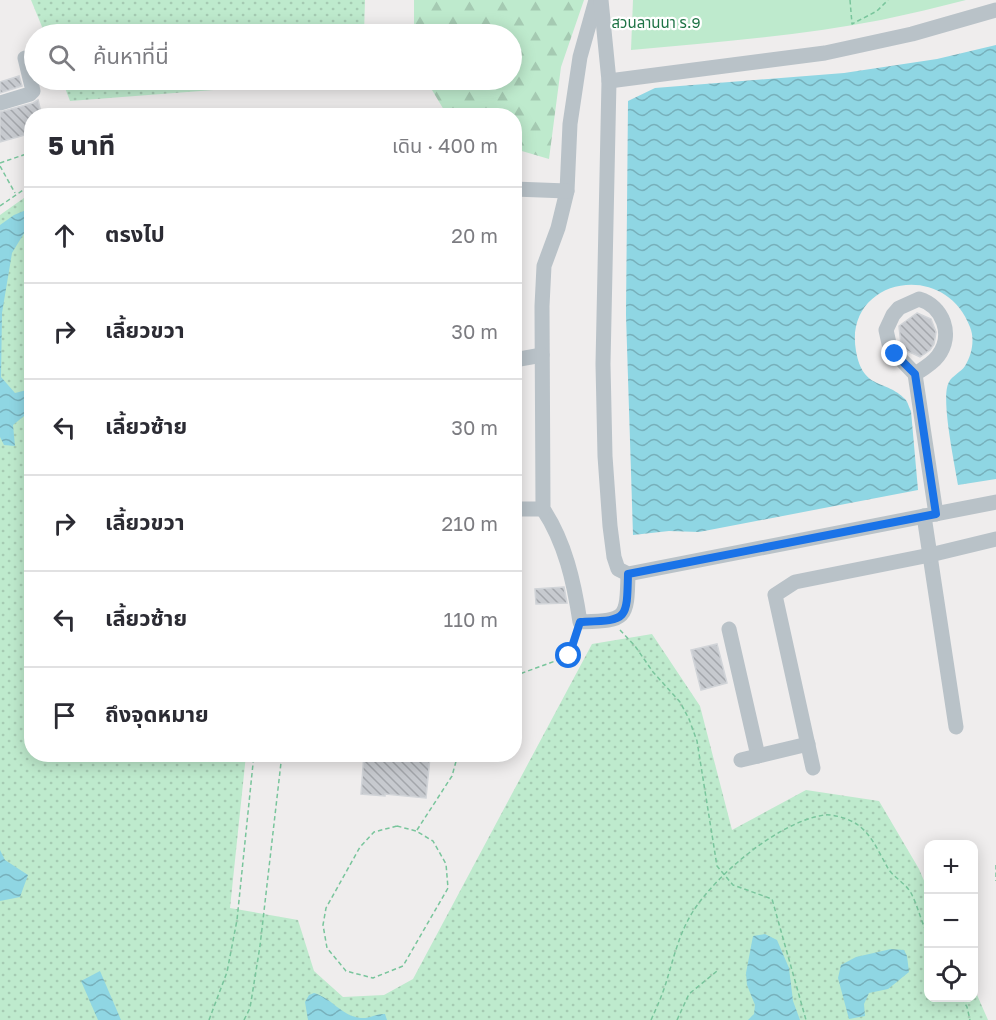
<!DOCTYPE html>
<html lang="th">
<meta charset="utf-8">
<style>
:root{--surface:#fff;--page:#f7f7f7;--text:#2b2b33;--muted:#7c7c81;--line:#e1e1e2}
body{margin:0;font-family:"Golos Text","Noto Sans Thai",sans-serif;background:var(--page);color:var(--text)}
.controls{position:absolute;right:18px;bottom:18px;display:grid;overflow:hidden;border-radius:12px;box-shadow:0 3px 15px #0003}
.controls button{width:54px;height:54px;display:grid;place-items:center;padding:0;border:0;border-bottom:2px solid var(--line);background:var(--surface);color:var(--text);font:30px sans-serif}
.stop{position:absolute;width:18px;height:18px;margin:-14px;border:4px solid #1a73e8;border-radius:50%;background:#fff}
.stop.end{background:#1a73e8;border-color:#fff;box-shadow:0 2px 6px #0008}
.list{margin:0;padding:0;list-style:none}
h2{display:flex;justify-content:space-between;align-items:center;height:78px;margin:0;padding:0 24px;font-size:26px}
h2 small{font-size:20px;font-weight:400;color:var(--muted)}
.list li{display:grid;grid-template-columns:39px 1fr auto;gap:18px;align-items:center;box-sizing:border-box;height:96px;padding:0 24px;border-top:2px solid var(--line)}
.list b{display:block;font-size:22px;white-space:nowrap}
.list em{font-size:20px;font-style:normal;color:var(--muted)}
.icon{flex:none;width:33px;height:33px;fill:none;stroke:currentColor;stroke-width:2;stroke-linecap:round;stroke-linejoin:round}
.map{position:relative;flex:none;width:996px;height:1020px;overflow:hidden}
.search{position:absolute;background:var(--surface);box-shadow:0 3px 15px #0003;left:24px;top:24px;width:498px;height:66px;display:flex;align-items:center;gap:15px;box-sizing:border-box;padding:0 21px;border-radius:33px;color:var(--muted);font-size:22px}
.panel{position:absolute;background:var(--surface);box-shadow:0 3px 15px #0003;left:24px;top:108px;width:498px;height:654px;border-radius:24px}
.map>svg:first-child{display:block}
.grass{fill:url(#grass-dots)}
.forest{fill:url(#forest-firs)}
.park{fill:#beeacd}
.water{fill:url(#water-waves)}
.building{fill:url(#building-back-hatch);stroke:#d1d4d8;stroke-width:1.5}
.lines{fill:none;stroke-linecap:round;stroke-linejoin:round}
.path{stroke:#79c59c;stroke-width:1.5;stroke-dasharray:4.5 3;stroke-linecap:butt}
.minor{stroke:#b9c2c8;stroke-width:15}
.route{stroke:#1a73e8;stroke-width:8}
.labels{text-anchor:middle;stroke-width:4.5;stroke-linejoin:round;paint-order:stroke}
.park-label{font-size:15px;fill:#1e7345;stroke:#fff}
</style>
<div class="map">
<svg width="996" height="1020" viewBox="0 0 996 1020">
<defs>
<pattern id="grass-dots" width="8" height="8" patternUnits="userSpaceOnUse" patternTransform="scale(1.5)"><rect width="8" height="8" fill="#beeacd"/><path d="M2 2h.1M6 6h.1" fill="none" stroke="#a5cab2" stroke-width="1.8" stroke-linecap="round"/></pattern>
<pattern id="forest-firs" width="22" height="20" patternUnits="userSpaceOnUse" patternTransform="scale(1.5)"><rect width="22" height="20" fill="#beeacd"/><path d="M5 1l3.5 6h-7zM16 11l3.5 6h-7z" fill="#a5cab2"/></pattern>
<pattern id="water-waves" width="16" height="10" patternUnits="userSpaceOnUse" patternTransform="scale(1.5)"><rect width="16" height="10" fill="#8fd6e3"/><path d="M0 5q4-4 8 0t8 0" fill="none" stroke="#77b0bb"/></pattern>
<pattern id="building-back-hatch" width="6" height="6" patternUnits="userSpaceOnUse" patternTransform="scale(1.5)"><rect width="6" height="6" fill="#c7cacf"/><path d="M-1 5l2 2M0 0l6 6M5-1l2 2" fill="none" stroke="#a3a6ab"/></pattern>
</defs>
<rect width="100%" height="100%" fill="#efeded"/>
<!-- grass -->
<g class="grass">
<polygon points="31,0 365,0 364,34 45,34"/>
<polygon points="62,80 322,80 318,82 70,101"/>
<polygon points="31,193 32,754 246,755 230,908 298,920 314,971 343,997 384,995 413,979 592,644 652,634 700,706 732,830 806,790 879,801 919,869 928,890 928,998 974,998 974,988 988,1020 0,1020 0,215"/>
</g>
<!-- forest -->
<polygon class="forest" points="414,0 584,0 561,67 549,159 515,149 514,116 447,115 426,80 512,80 512,34 414,34"/>
<!-- park -->
<path class="park" d="M633,0H966C938,7 910,14 881,20C799,36 714,42 631,50Z"/>
<!-- water -->
<g class="water">
<path d="M996,45V479L958,485C955,465 940,397 949,382C952,376 961,372 965,366C972,355 975,339 970,327C944,258 843,279 856,351C863,391 886,379 905,399C908,402 909,408 911,411L918,490L699,532L669,531L633,535L626,315L628,101L655,88L844,73L937,59Z"/>
<polygon points="31,208 31,225 29,225 12,253 2,313 1,377 15,393 31,389 31,412 24,416 13,425 15,446 4,445 0,437 0,225 14,215"/>
<polygon points="0,850 5,860 28,875 20,897 0,901"/>
<polygon points="765,934 777,940 789,968 793,1001 800,1020 748,1020 754,1014 755,1005 747,985 746,973 753,936"/>
<polygon points="891,949 904,950 907,956 909,972 888,989 869,993 864,1004 865,1016 849,1019 838,978 841,965 856,957"/>
<polygon points="100,971 121,1020 98,1020 81,981"/>
<path d="M314,993C332,998 341,1016 361,1018C369,1019 377,1013 385,1014L387,1020H308L305,1002L309,995Z"/>
</g>
<!-- building -->
<g class="building">
<polygon points="19,76 22,86 0,93 0,82"/>
<polygon points="38,100 42,116 32,116 32,133 0,142 0,112 33,103"/>
<polygon points="917,313 931,319 936,332 934,344 930,350 920,357 907,351 901,345 899,326"/>
<polygon points="564,587 567,603 536,604 535,589"/>
<polygon points="717,644 727,683 701,690 691,650"/>
<polygon points="364,754 403,757 403,754 405,754 430,757 426,798 385,794 385,796 361,794"/>
</g>
<g class="lines">
<!-- path -->
<g class="path">
<polyline points="850,0 852,24 877,11 888,0"/>
<polyline points="0,163 32,152"/>
<polyline points="0,166 15,193"/>
<polyline points="0,206 32,184"/>
<polyline points="620,630 635,646 653,672 680,702 689,719 697,741 717,866 733,885 772,899 806,1020"/>
<polyline points="514,676 569,656 576,635"/>
<polygon points="397,826 416,831 433,841 446,864 448,888 403,966 373,978 346,971 327,948 323,925 326,908 360,847 374,832"/>
<polyline points="417,830 452,776 458,754"/>
<polyline points="996,865 996,881"/>
<polyline points="962,998 967,1007 970,1020"/>
<polyline points="209,1020 227,972 237,920 254,754"/>
<polyline points="244,1020 250,1008 260,946 282,754"/>
<path d="M651,1020C656,1009 661,998 665,986C673,961 679,932 694,910C718,873 779,822 824,815C834,814 850,819 858,825C873,836 880,855 889,870C895,878 906,884 911,893C918,906 921,922 928,935"/>
<polyline points="677,1020 689,994 717,971"/>
</g>
<!-- minor -->
<g class="minor">
<path d="M596,0L580,57L570,124L567,191L558,228L544,266L542,306L543,509C565,542 574,582 580,622C626,620 627,621 628,574"/>
<polyline points="601,0 609,81 603,364 605,456 610,526 614,557 618,569 628,574 996,502"/>
<polyline points="609,81 825,53 912,34 996,10"/>
<polyline points="0,103 30,94 33,91 25,58"/>
<polyline points="514,189 567,191"/>
<polyline points="514,360 542,355"/>
<path d="M915,374C923,369 932,364 938,356C954,335 943,306 919,299L899,308L893,315L886,330L890,348L915,374L936,514"/>
<polyline points="514,509 543,509"/>
<polyline points="924,516 956,727"/>
<polyline points="729,629 758,756"/>
<polyline points="741,760 808,744"/>
<polyline points="813,768 775,595 795,582 930,555 996,539"/>
</g>
</g>
<g class="lines">
<!-- route -->
<path class="route" d="M569,656L580,622C627,620 627,622 628,574L936,514L915,374L895,354"/>
</g>
<g class="labels">
<!-- park labels -->
<g class="park-label">
<text x="656" y="28">สวนลานนา ร.9</text>
</g>
</g>
</svg>
<div class="controls">
<button>+</button>
<button>−</button>
<button><svg class="icon" aria-label="locate" viewBox="0 0 24 24"><circle cx="12" cy="12" r="6"/><path d="M12 2v4M12 18v4M2 12h4M18 12h4"/></svg></button>
</div>
<div class="stop" style="left:569px;top:656px"></div>
<div class="stop end" style="left:895px;top:354px"></div>
<div class="search"><svg class="icon" aria-label="search" viewBox="0 0 24 24"><circle cx="10" cy="10" r="6"/><path d="M15 15l6 6"/></svg>ค้นหาที่นี่</div>
<section class="panel">
<h2>5 นาที<small>เดิน · 400 m</small></h2>
<ul class="list">
<li><svg class="icon" aria-label="ahead" viewBox="0 0 24 24"><path d="M12 20V5M6 11l6-6 6 6"/></svg><div><b>ตรงไป</b></div><em>20 m</em></li>
<li><svg class="icon" aria-label="right" viewBox="0 0 24 24"><path d="M7 20v-9h11M14 6l5 5-5 5"/></svg><div><b>เลี้ยวขวา</b></div><em>30 m</em></li>
<li><svg class="icon" aria-label="left" viewBox="0 0 24 24"><path d="M17 20v-9H6M10 6l-5 5 5 5"/></svg><div><b>เลี้ยวซ้าย</b></div><em>30 m</em></li>
<li><svg class="icon" aria-label="right" viewBox="0 0 24 24"><path d="M7 20v-9h11M14 6l5 5-5 5"/></svg><div><b>เลี้ยวขวา</b></div><em>210 m</em></li>
<li><svg class="icon" aria-label="left" viewBox="0 0 24 24"><path d="M17 20v-9H6M10 6l-5 5 5 5"/></svg><div><b>เลี้ยวซ้าย</b></div><em>110 m</em></li>
<li><svg class="icon" aria-label="arrive" viewBox="0 0 24 24"><path d="M6 21V4h12l-3 4 3 4H6"/></svg><div><b>ถึงจุดหมาย</b></div></li>
</ul>
</section>
</div>
